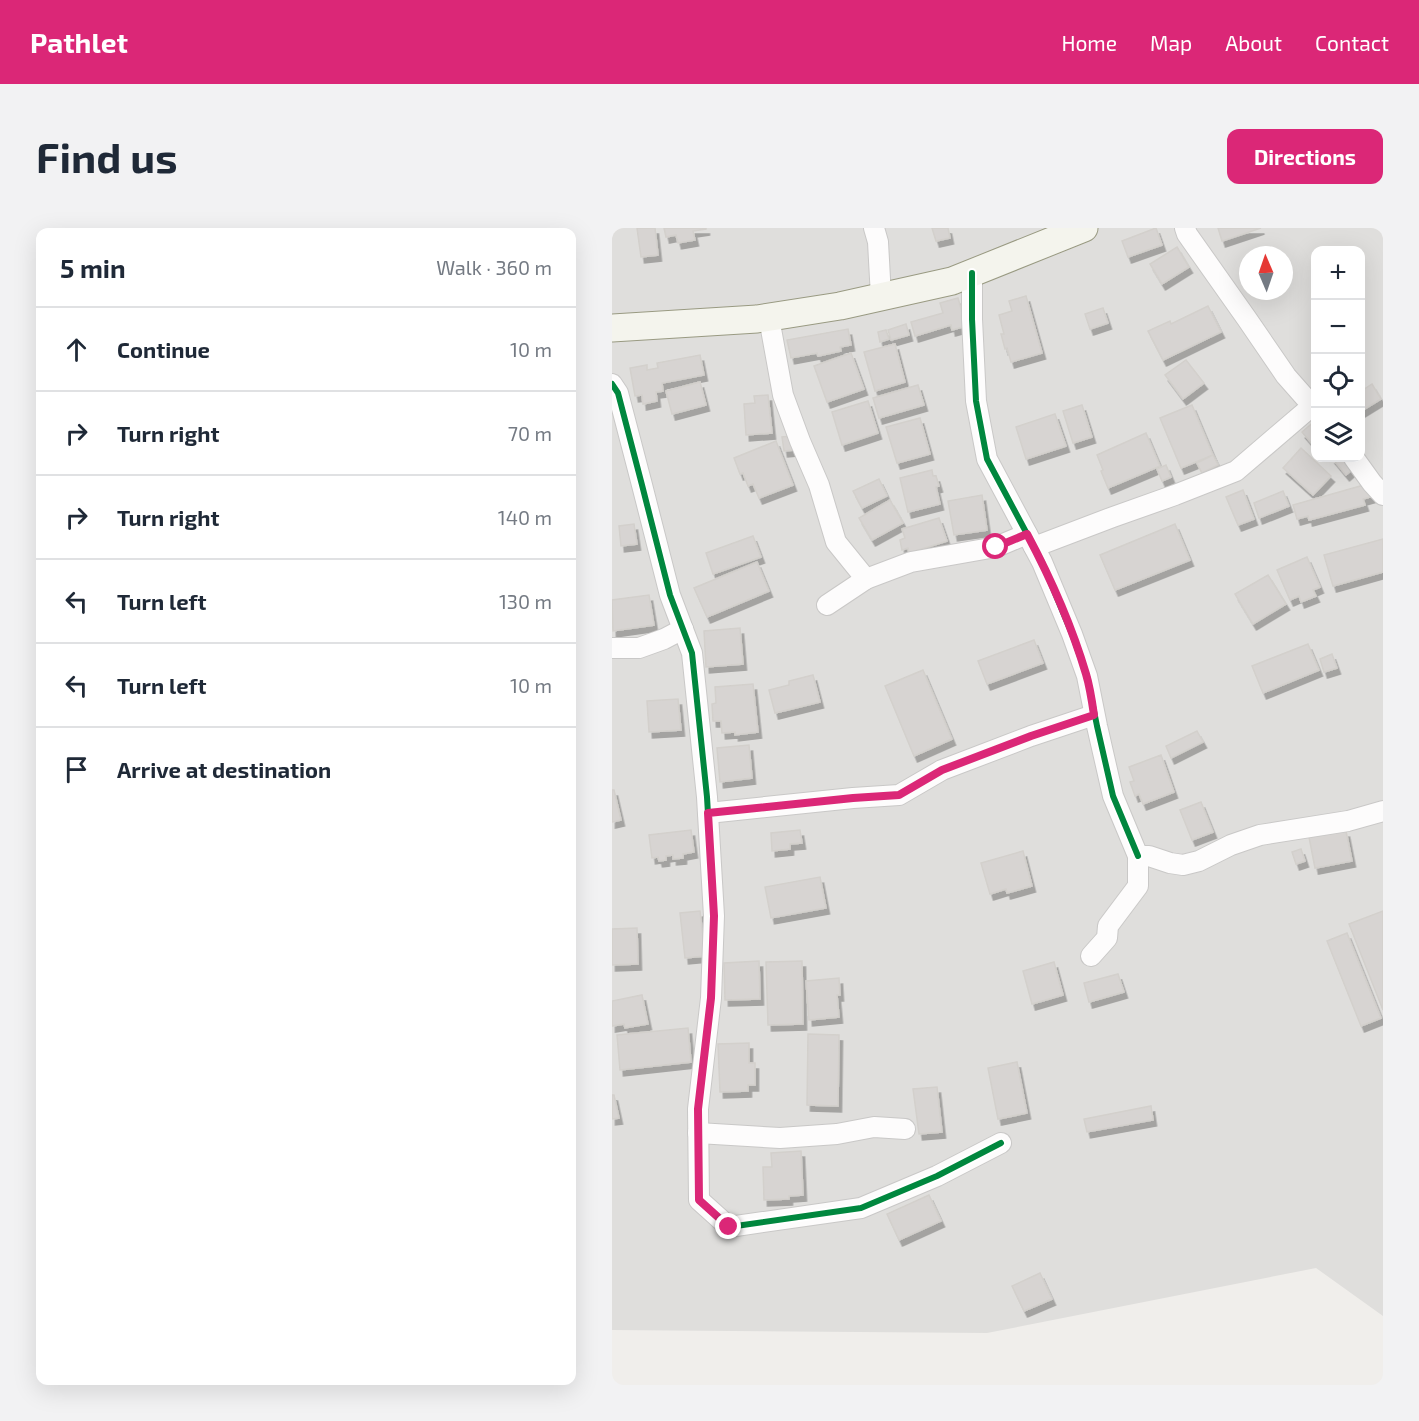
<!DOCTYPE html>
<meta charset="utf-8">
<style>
:root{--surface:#fff;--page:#f2f2f3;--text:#1f2937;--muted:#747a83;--line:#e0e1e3;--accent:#db2777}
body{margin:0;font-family:"Exo 2",sans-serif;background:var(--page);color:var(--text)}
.controls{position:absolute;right:18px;top:18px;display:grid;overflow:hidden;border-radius:12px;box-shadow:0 6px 24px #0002}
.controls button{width:54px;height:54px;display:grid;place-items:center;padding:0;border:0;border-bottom:2px solid var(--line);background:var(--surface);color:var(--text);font:30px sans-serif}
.compass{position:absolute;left:627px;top:18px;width:54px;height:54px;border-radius:50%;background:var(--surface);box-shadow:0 6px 24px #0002;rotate:358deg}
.stop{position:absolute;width:18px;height:18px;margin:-14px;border:4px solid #db2777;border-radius:50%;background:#fff}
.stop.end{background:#db2777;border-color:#fff;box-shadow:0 2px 6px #0008}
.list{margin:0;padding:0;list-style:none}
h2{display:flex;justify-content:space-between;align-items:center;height:78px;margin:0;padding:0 24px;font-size:26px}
h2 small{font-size:20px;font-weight:400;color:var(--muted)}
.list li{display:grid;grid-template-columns:39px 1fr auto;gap:18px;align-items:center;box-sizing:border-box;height:84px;padding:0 24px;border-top:2px solid var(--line)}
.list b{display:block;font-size:22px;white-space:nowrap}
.list em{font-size:20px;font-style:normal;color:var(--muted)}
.icon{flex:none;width:33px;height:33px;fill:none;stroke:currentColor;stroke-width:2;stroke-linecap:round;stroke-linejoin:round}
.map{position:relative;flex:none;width:771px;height:1157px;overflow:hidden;border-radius:12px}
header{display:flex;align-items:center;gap:36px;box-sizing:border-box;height:84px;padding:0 30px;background:var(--accent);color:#fff}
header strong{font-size:28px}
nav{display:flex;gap:33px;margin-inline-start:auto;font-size:21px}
.intro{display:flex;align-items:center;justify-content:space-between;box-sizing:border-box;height:144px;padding:0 36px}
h1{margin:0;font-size:42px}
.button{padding:15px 27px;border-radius:12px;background:var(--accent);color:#fff;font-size:21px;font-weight:700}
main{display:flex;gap:36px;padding:0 36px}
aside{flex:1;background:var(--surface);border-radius:12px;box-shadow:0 6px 24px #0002}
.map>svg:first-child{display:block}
.residential{fill:#dfdedc;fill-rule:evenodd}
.building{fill:#d7d4d2;stroke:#d3d0cc;stroke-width:1.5;filter:url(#shadow)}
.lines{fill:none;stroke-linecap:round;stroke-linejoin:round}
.street-casing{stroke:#c9c8c7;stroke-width:22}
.secondary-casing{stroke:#999a82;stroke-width:29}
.street{stroke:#fdfcfc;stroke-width:20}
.secondary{stroke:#f4f4ed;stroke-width:27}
.cycleway-casing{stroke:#fff;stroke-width:10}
.cycleway{stroke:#00873e;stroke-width:6}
.route{stroke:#db2777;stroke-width:8}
</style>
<header>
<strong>Pathlet</strong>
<nav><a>Home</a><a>Map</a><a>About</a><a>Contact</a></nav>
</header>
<div class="intro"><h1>Find us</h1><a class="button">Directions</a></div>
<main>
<aside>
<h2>5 min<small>Walk · 360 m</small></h2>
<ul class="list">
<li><svg class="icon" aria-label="ahead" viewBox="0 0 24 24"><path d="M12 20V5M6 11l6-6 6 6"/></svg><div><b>Continue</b></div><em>10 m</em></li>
<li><svg class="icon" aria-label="right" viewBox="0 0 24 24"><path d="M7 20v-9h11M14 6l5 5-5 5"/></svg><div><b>Turn right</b></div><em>70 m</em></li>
<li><svg class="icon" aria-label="right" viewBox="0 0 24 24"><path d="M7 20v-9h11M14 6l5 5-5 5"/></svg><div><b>Turn right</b></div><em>140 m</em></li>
<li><svg class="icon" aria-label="left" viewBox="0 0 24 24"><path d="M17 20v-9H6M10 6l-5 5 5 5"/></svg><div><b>Turn left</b></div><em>130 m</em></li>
<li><svg class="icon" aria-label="left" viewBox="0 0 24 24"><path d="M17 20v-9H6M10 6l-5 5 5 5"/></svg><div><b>Turn left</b></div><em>10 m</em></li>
<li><svg class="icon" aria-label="arrive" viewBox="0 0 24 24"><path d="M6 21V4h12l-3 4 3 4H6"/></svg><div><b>Arrive at destination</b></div></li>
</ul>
</aside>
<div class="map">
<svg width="771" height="1157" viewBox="0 0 771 1157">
<defs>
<filter id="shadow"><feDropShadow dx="3.5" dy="6" stdDeviation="0" flood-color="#0004"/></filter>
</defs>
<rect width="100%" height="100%" fill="#f0eeeb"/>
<!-- residential -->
<path class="residential" d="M0,0H771V1088L704,1040L375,1105L0,1102ZM704,22H748V230H704ZM636,27H672V63H636Z"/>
<!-- building -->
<g class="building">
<polygon points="25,0 43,0 46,27 29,29"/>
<polygon points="52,0 94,0 94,1 81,3 83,12 66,15 64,7 54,9"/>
<polygon points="320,0 336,0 338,10 324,13"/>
<polygon points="544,0 550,17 516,29 510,13"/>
<polygon points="606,0 649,0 610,13"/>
<polygon points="565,19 577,39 550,56 538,36"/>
<polygon points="414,68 430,125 399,134 395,120 393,121 389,106 392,106 387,87 400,83 397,73"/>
<polygon points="346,70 354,98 340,102 339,97 303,108 299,94 331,85 328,75"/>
<polygon points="596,78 609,104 551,132 536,103 558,93 559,96"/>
<polygon points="491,80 496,95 478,101 473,86"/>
<polygon points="294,96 297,107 279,112 276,102"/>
<polygon points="236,101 239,117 228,119 229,123 206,128 205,125 179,130 175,112"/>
<polygon points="274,102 277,111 268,114 266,104"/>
<polygon points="283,116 293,154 263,163 252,124"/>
<polygon points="239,125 252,161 215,174 202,138"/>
<polygon points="88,127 92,147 50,155 51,163 44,164 45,173 31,176 30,167 23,168 18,140 35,137 35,142 46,140 45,135"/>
<polygon points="574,132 592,155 571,171 553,147"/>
<polygon points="88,154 94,177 60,186 54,163"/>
<polygon points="760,156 769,171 748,184 748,164"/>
<polygon points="306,157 312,177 267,190 261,170"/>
<polygon points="156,167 160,205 134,207 132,176 143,175 142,168"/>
<polygon points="256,173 266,205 230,217 220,184"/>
<polygon points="470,177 480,209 461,215 451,183"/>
<polygon points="580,177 601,227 569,240 548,190"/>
<polygon points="443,186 454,218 414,231 404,199"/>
<polygon points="308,190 318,226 285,235 274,199"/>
<polygon points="704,192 704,214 701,217 690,204"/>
<polygon points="534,205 548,238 496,260 489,243 491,242 485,227"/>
<polygon points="179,208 182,222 172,223 170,209"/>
<polygon points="164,213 181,257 147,270 141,256 136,258 131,245 128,246 122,230"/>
<polygon points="689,220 719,248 701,267 671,240"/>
<polygon points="601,227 606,237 590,245 585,235"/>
<polygon points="720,230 733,230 742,240 734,247"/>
<polygon points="554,237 559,249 550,253 545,241"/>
<polygon points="320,242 321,248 324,248 327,258 324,259 328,276 296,284 288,250"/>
<polygon points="267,251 275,268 250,280 241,263"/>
<polygon points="759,255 762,268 751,271 753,277 697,292 696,288 685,291 681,277"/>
<polygon points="631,262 642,291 626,297 614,269"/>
<polygon points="671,263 677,278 647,290 642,275"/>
<polygon points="370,267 375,302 342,307 336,273"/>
<polygon points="278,272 291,295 260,312 247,290"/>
<polygon points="327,290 335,313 297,325 296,320 290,322 288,312 293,310 290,301"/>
<polygon points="22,296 25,316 9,318 7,298"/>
<polygon points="563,296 578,332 503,362 488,327"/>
<polygon points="141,308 149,329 101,346 94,325"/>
<polygon points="771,311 771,344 721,358 712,327"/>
<polygon points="695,329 708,359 701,362 704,368 689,374 687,368 678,372 665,342"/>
<polygon points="145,334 157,363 95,389 82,360"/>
<polygon points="656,347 674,376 641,396 623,366"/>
<polygon points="37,367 42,397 1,403 0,372"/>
<polygon points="128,400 131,436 94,439 92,403"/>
<polygon points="422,412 431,435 375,456 366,433"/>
<polygon points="696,416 707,442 651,465 640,438"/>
<polygon points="720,426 725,440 712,444 708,431"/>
<polygon points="311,442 340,511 302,528 273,458"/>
<polygon points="201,447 208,474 163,485 157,462 177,457 177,453"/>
<polygon points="141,456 146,504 123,507 123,504 110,505 109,493 101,493 100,476 104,475 103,459"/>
<polygon points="66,471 69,502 37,504 35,473"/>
<polygon points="585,503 591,514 559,530 554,518"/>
<polygon points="137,517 140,550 108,554 105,520"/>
<polygon points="549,527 562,564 531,576 527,566 523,568 518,554 522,553 517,539"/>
<polygon points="0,562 2,562 9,592 0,594"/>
<polygon points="589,574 601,604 580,612 568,582"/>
<polygon points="79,602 82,624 71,626 71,630 61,631 61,627 54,628 54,632 47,633 46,629 40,630 37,607"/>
<polygon points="188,602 190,615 178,616 178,621 160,623 159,605"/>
<polygon points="734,603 740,633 703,640 697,609"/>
<polygon points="689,621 693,633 684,636 680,624"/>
<polygon points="411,623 420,658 395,665 394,661 378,666 369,635"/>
<polygon points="208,649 214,680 159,690 153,659"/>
<polygon points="88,683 93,728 73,730 68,685"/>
<polygon points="771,683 771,782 737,696"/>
<polygon points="25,700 26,736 0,737 0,701"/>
<polygon points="735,705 769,790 749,798 715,713"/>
<polygon points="147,733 148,771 113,772 112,735"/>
<polygon points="190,733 191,796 156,797 154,734"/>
<polygon points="442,734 451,767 420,776 411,743"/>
<polygon points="506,746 512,764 477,774 472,755"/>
<polygon points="227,750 228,767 225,767 227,789 197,792 194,753"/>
<polygon points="30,767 36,796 13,800 12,796 0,798 0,773"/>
<polygon points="76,800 79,834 8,842 5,807"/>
<polygon points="196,806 227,807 226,878 195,877"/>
<polygon points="137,815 137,835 143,835 143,857 136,857 136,863 108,864 106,816"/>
<polygon points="405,834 415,885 386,891 376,840"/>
<polygon points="325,859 330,904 307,906 301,861"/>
<polygon points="0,867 2,867 7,890 0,891"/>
<polygon points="539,878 541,892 475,904 472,891"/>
<polygon points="189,923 191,967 177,968 177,971 152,972 151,939 160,939 159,925"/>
<polygon points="317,967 329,993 287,1012 275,986"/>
<polygon points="428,1045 440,1071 412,1083 400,1058"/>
</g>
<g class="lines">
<defs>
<g id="street">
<polyline points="262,0 266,14 269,69"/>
<polyline points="573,0 575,6 635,91 674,148 704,182"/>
<polyline points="360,45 360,91 364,173 375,231 430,334 460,406 475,448 485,498 501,568 526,628"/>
<polyline points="157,90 171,167 188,213 207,257 224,314 254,351"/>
<polyline points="0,156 6,165 30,257 58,367 80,425 95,569 102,688 99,770 86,881 87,972 117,999 249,980 325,948 389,915"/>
<polyline points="742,230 760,255 771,267"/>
<polyline points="422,319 501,289 563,267 624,243 700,178"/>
<polyline points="215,377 254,351 299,334 384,319 415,306"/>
<polyline points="0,420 27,420 52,411 71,401"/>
<polyline points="96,585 241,570 287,567 330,542 419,508 482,487"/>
<polyline points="479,728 495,710 496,698 526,658 526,628 537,628 558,635 571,637 587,633 619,617 648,607 736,593 771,583"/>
<polyline points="86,905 168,910 225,906 262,899 293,901"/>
</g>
<polyline id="secondary" points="0,100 145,91 228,78 340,53 472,0"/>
</defs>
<!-- street casing -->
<use href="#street" class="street-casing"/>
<!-- secondary casing -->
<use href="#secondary" class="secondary-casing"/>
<!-- street -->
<use href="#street" class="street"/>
<!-- secondary -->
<use href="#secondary" class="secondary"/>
<defs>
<g id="cycleway">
<polyline points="360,45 360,91 364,173 375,231 430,334 460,406 475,448 485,498 501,568 526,628"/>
<polyline points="0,156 6,165 30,257 58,367 80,425 95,569 102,688 99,770 86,881 87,972 117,999 249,980 325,948 389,915"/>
</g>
</defs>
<!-- cycleway casing -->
<use href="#cycleway" class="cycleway-casing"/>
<!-- cycleway -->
<use href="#cycleway" class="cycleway"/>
</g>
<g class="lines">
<!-- route -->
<path class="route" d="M117,999L87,972L86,881L99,770L102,688L96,585L241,570L287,567L330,542L419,508L482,487C480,473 478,459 474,446C460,399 438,349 415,306L384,319"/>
</g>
</svg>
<div class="controls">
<button>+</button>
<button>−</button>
<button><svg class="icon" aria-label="locate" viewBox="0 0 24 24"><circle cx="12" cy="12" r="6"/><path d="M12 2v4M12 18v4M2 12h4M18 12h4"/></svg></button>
<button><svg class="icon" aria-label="layers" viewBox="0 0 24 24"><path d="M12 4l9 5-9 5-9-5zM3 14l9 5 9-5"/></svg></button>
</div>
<svg class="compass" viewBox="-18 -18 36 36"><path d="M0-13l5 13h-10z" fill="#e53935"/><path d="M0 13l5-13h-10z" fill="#747a83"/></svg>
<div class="stop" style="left:384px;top:319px"></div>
<div class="stop end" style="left:117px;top:999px"></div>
</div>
</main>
